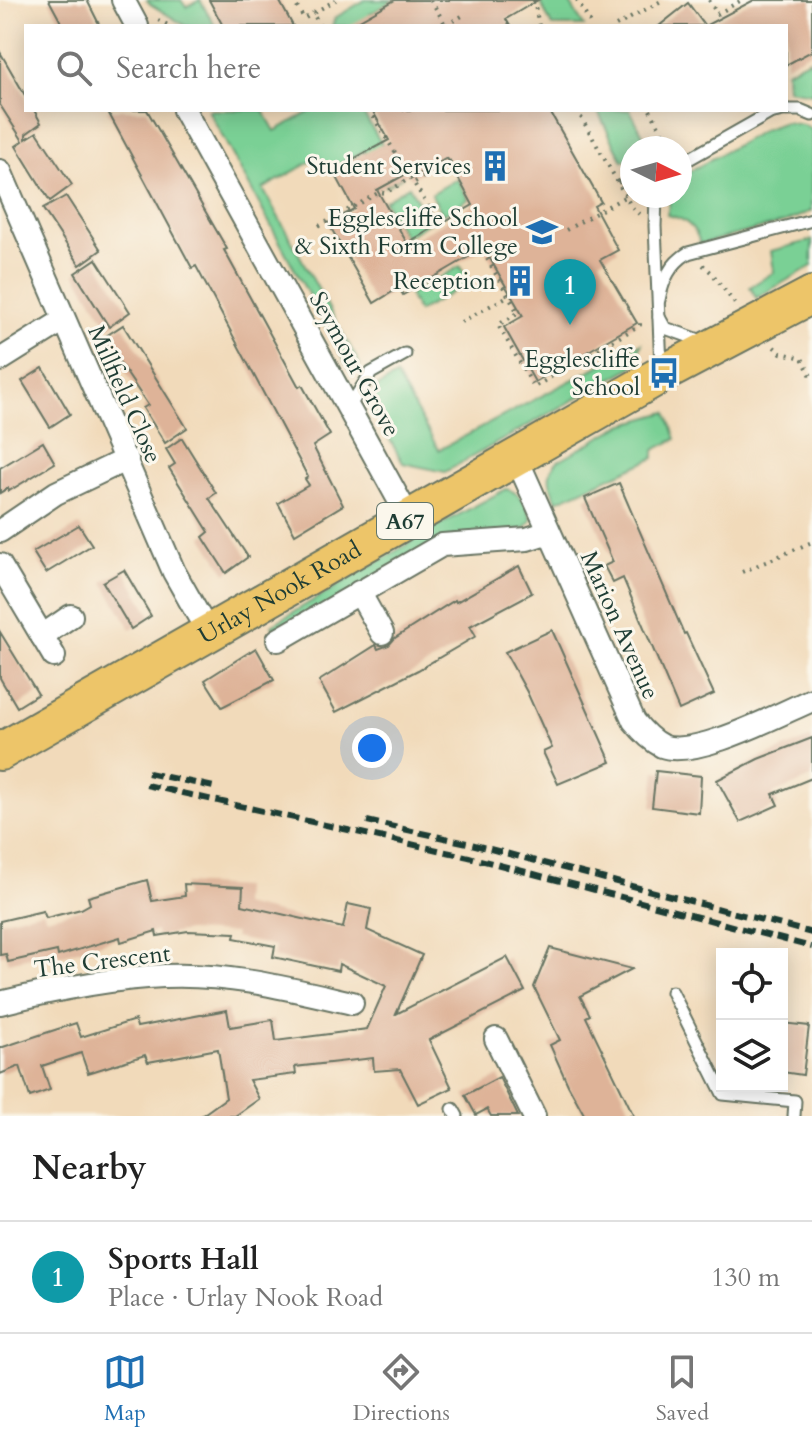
<!DOCTYPE html>
<meta charset="utf-8">
<style>
:root{--surface:#fff;--page:#f6f6f6;--text:#222;--muted:#767676;--line:#e0e0e0;--accent:#1f6fb2}
body{margin:0;font-family:Cardo,serif;background:var(--page);color:var(--text)}
.controls{position:absolute;right:24px;bottom:24px;display:grid;overflow:hidden;border-radius:0px;box-shadow:0 4px 20px #0003}
.controls button{width:72px;height:72px;display:grid;place-items:center;padding:0;border:0;border-bottom:2px solid var(--line);background:var(--surface);color:var(--text);font:40px sans-serif}
.compass{position:absolute;left:620px;top:136px;width:72px;height:72px;border-radius:50%;background:var(--surface);box-shadow:0 4px 20px #0003;rotate:95deg}
.you{position:absolute;left:372px;top:748px;width:28px;height:28px;margin:-20px;border:6px solid #fff;border-radius:50%;background:#1a73e8;box-shadow:0 0 0 12px #1a73e833}
.badge{display:grid;place-items:center;width:52px;height:52px;border-radius:50%;background:var(--accent);color:#fff;font-size:26px;font-weight:700}
.pin{position:absolute;translate:-50% -66px;filter:drop-shadow(0 2px 4px #0008)}
.pin::after{content:'';position:absolute;top:42px;width:28px;height:24px;background:inherit;clip-path:polygon(0 0,100% 0,50% 100%)}
.list{margin:0;padding:0;list-style:none}
h2{display:flex;justify-content:space-between;align-items:center;height:104px;margin:0;padding:0 32px;font-size:34px}
h2 small{font-size:26px;font-weight:400;color:var(--muted)}
.list li{display:grid;grid-template-columns:52px 1fr auto;gap:24px;align-items:center;box-sizing:border-box;height:112px;padding:0 32px;border-top:2px solid var(--line)}
.list b{display:block;font-size:30px;white-space:nowrap}
.list p{margin:0;font-size:26px;white-space:nowrap;color:var(--muted)}
.list em{font-size:26px;font-style:normal;color:var(--muted)}
.icon{flex:none;width:44px;height:44px;fill:none;stroke:currentColor;stroke-width:2;stroke-linecap:round;stroke-linejoin:round}
.map{position:relative;flex:none;width:812px;height:1116px;overflow:hidden}
.search{position:absolute;background:var(--surface);box-shadow:0 4px 20px #0003;left:24px;right:24px;top:24px;height:88px;display:flex;align-items:center;gap:20px;box-sizing:border-box;padding:0 28px;border-radius:0px;color:var(--muted);font-size:30px}
.sheet{height:216px;background:var(--surface)}
nav{display:flex;justify-content:space-around;align-items:center;box-sizing:border-box;height:112px;border-top:2px solid var(--line);background:var(--surface);font-size:22px;color:var(--muted)}
nav a{display:grid;justify-items:center;gap:4px}
nav .on{color:var(--accent)}
.map>svg:first-child{display:block}
.green{fill:#7ad095;stroke:#4c8664;stroke-width:2}
.building{fill:#deb398;fill-rule:evenodd}
.lines{fill:none;stroke-linecap:round;stroke-linejoin:round}
.service-casing{stroke:#687463;stroke-width:15}
.minor-casing{stroke:#687463;stroke-width:26}
.primary-casing{stroke:#687463;stroke-width:40}
.path{stroke:#687463;stroke-width:4;stroke-dasharray:2 6;stroke-linecap:butt}
.service{stroke:#fff;stroke-width:11}
.minor{stroke:#fff;stroke-width:22}
.primary{stroke:#edc569;stroke-width:36}
.rail{stroke:#1f3d34;stroke-width:6;stroke-dasharray:12 6;stroke-linecap:butt}
.labels{text-anchor:middle;stroke-width:6;stroke-linejoin:round;paint-order:stroke}
.shield{fill:#fbf7ec;stroke:#61756b;stroke-width:2}
.shield-label{font-size:22px;font-weight:bold;fill:#1f3d34}
.poi-label{font-size:24px;fill:#1f3d34;stroke:#fbf7ec;text-anchor:end}
.street-label{font-size:24px;fill:#1f3d34;stroke:#fbf7ec}
</style>
<div class="map">
<svg width="812" height="1116" viewBox="0 0 812 1116">
<rect width="100%" height="100%" fill="#fbf7ec"/>
<filter id="ink" filterUnits="userSpaceOnUse"><feTurbulence type="fractalNoise" baseFrequency=".0125" numOctaves="2"/><feDisplacementMap in="SourceGraphic" scale="16" xChannelSelector="R" yChannelSelector="G"/><feConvolveMatrix kernelMatrix="1 2 1 2 8 2 1 2 1" color-interpolation-filters="sRGB"/></filter>
<filter id="wash" filterUnits="userSpaceOnUse"><feTurbulence type="fractalNoise" baseFrequency=".006" numOctaves="4" result="noise"/><feDisplacementMap in="SourceGraphic" scale="32" xChannelSelector="R" yChannelSelector="G"/><feGaussianBlur stdDeviation="1.8" result="paint"/><feColorMatrix in="noise" values="0 0 0 0 0 0 0 0 0 0 0 0 0 0 0 0 0 1.4 0 .05"/><feComposite in="paint" operator="in"/></filter>
<g filter="url(#wash)">
<rect width="100%" height="100%" fill="#f1daba"/>
<!-- green -->
<g class="green">
<polygon points="147,0 181,0 186,7 200,0 215,26 186,26 150,4"/>
<polygon points="365,0 394,0 370,14 366,26 332,26 335,18"/>
<polygon points="539,0 568,0 584,26 552,26"/>
<polygon points="809,59 812,65 812,93 787,89 786,71"/>
<polygon points="208,110 263,110 275,131 313,110 361,110 402,177 385,187 364,151 327,172 319,157 263,189 360,365 350,371"/>
<polygon points="597,110 630,110 649,146 632,148 632,156 623,161"/>
<path d="M785,122L803,125L812,130L811,211L786,222L700,244C696,226 684,218 667,215L671,196H680V180L687,173L765,129Z"/>
<polygon points="457,179 469,199 443,214 431,194"/>
<polygon points="409,186 430,222 405,237 384,201"/>
<polygon points="812,240 812,266 756,298 750,287 774,272 771,251"/>
<polygon points="460,266 470,282 418,312 409,295"/>
<polygon points="642,343 634,366 445,472 403,463 370,404 376,388 396,376 439,450"/>
<path d="M667,412L676,439L654,450V458L557,501C550,486 544,474 558,461L622,425Z"/>
<path d="M506,489C522,493 527,505 532,520L524,529L450,537L276,633L272,625L438,526Z"/>
</g>
<g id="blocks">
<!-- building -->
<g class="building">
<polygon points="49,0 87,0 100,26 63,26"/>
<polygon points="209,0 279,0 293,26 223,26"/>
<polygon points="395,0 538,0 506,19 510,26 349,26"/>
<polygon points="754,0 812,0 812,51 786,65 786,26 659,26 688,3 705,26"/>
<polygon points="0,52 26,97 26,110 34,110 41,123 26,134 26,139 37,132 72,185 50,201 16,146 23,141 0,105"/>
<polygon points="107,110 147,110 227,249 224,250 299,387 302,385 330,435 313,446 343,505 295,534 278,503 309,485 305,479 308,477 196,266 192,268"/>
<path d="M372,110H549L601,202L594,206L618,250L600,260L637,323L535,382L504,327L523,316L484,248L403,295L399,288L374,303L328,223L354,209L333,170L389,140ZM447,158L473,205L407,243L377,190L408,173L411,178Z"/>
<polygon points="66,196 101,250 80,265 43,209"/>
<polygon points="96,259 130,312 109,327 75,273"/>
<polygon points="123,325 187,428 165,443 143,408 148,405 103,338"/>
<polygon points="43,368 70,414 50,427 22,381"/>
<polygon points="182,438 216,493 209,498 248,557 226,573 203,537 209,532 169,468 175,464 166,449"/>
<polygon points="43,442 55,463 9,491 8,488 0,493 0,468"/>
<polygon points="619,483 684,634 686,633 714,694 679,710 623,578 613,583 604,566 613,562 585,498"/>
<polygon points="79,525 92,545 46,573 33,552"/>
<polygon points="519,566 532,593 470,626 476,636 418,670 336,712 319,681 376,645 378,649 389,645 395,638 455,600 456,602"/>
<polygon points="124,570 151,616 131,629 103,582"/>
<polygon points="552,630 611,762 558,784 543,752 552,748 527,692 505,652"/>
<polygon points="0,632 38,694 17,707 0,678"/>
<polygon points="256,648 274,680 222,707 205,680"/>
<polygon points="812,738 812,778 773,794 778,805 740,822 717,780 758,759"/>
<polygon points="656,771 701,776 699,813 652,807"/>
<polygon points="147,880 152,901 185,896 184,884 243,887 242,905 343,928 348,904 371,909 367,930 422,955 396,1014 507,957 525,991 429,1040 452,1088 418,1104 400,1069 374,1071 373,1058 295,1067 296,1074 249,1080 259,1099 235,1116 201,1116 226,1098 218,1049 148,1062 145,1055 88,1073 81,1053 42,1066 50,1090 30,1097 20,1066 0,1074 0,1048 76,1023 81,1037 135,1020 137,1027 227,1010 230,1027 273,1020 276,1041 367,1029 386,986 339,964 338,971 273,957 275,946 234,938 235,933 188,931 157,936 156,931 121,942 120,937 58,956 57,951 8,962 6,954 0,955 0,921 43,911 46,918 81,909 90,904 88,897"/>
<polygon points="550,948 632,969 580,996 590,1015 586,1017 634,1116 585,1116 568,1085 550,1045 560,1040 534,987"/>
<polygon points="782,1023 809,1026 803,1075 782,1072"/>
<polygon points="499,1077 518,1116 491,1116 487,1109 476,1115 465,1095"/>
</g>
</g>
</g>
<g filter="url(#ink)">
<use href="#blocks" fill-opacity="0" stroke="#687463" stroke-width="2"/>
<g class="lines">
<defs>
<g id="service">
<polyline points="786,110 800,110 812,115"/>
<polyline points="680,164 770,113 783,110"/>
<polyline points="656,196 655,226 661,367"/>
<path d="M659,300C663,280 670,264 688,253L812,220"/>
<polyline points="659,317 665,328 705,342"/>
<polyline points="349,407 371,373 405,354"/>
<polyline points="672,992 723,1094 795,1101 794,1116"/>
<polyline points="453,1109 457,1116"/>
</g>
<g id="minor">
<polyline points="123,0 137,26"/>
<polyline points="184,110 409,518"/>
<polyline points="0,171 174,572 209,634"/>
<polyline points="0,360 64,320"/>
<path d="M516,457L634,721C642,731 650,740 662,746C695,759 779,714 812,700"/>
<polyline points="0,531 56,493 127,459"/>
<polyline points="0,565 54,656"/>
<polyline points="359,592 382,633"/>
<polyline points="42,636 71,616"/>
<polyline points="278,640 442,545 527,539 549,532"/>
<path d="M0,1003C53,990 110,978 164,976C228,973 291,989 352,1003"/>
<polyline points="496,1039 534,1116"/>
</g>
<g id="primary">
<path id="s1" d="M0,752L664,373L812,295"/>
</g>
</defs>
<!-- service casing -->
<use href="#service" class="service-casing"/>
<!-- minor casing -->
<use href="#minor" class="minor-casing"/>
<!-- primary casing -->
<use href="#primary" class="primary-casing"/>
<!-- path -->
<g class="path">
<polyline points="293,0 304,19 313,13"/>
<polyline points="431,0 446,26"/>
<polyline points="534,0 539,26"/>
<polyline points="577,0 592,26"/>
<polyline points="709,0 717,14 742,0"/>
<polyline points="158,20 170,26"/>
<polyline points="446,25 462,16"/>
<polyline points="320,26 313,13 336,0"/>
<polyline points="616,26 663,0"/>
<polyline points="369,110 439,224"/>
<polyline points="577,110 631,206 639,214"/>
<polyline points="650,110 671,148"/>
<polyline points="415,182 453,160"/>
<polyline points="618,183 632,175"/>
<polyline points="319,226 380,192 385,193 409,179"/>
<polyline points="566,230 626,196"/>
<polyline points="498,250 486,257 518,313 498,325 534,387 640,325 640,322"/>
<polyline points="703,265 712,273 735,304"/>
<polyline points="461,322 508,296"/>
<polyline points="774,347 781,353 802,358 812,378"/>
<polyline points="742,572 812,542"/>
</g>
<!-- service -->
<use href="#service" class="service"/>
<!-- minor -->
<use href="#minor" class="minor"/>
<!-- primary -->
<use href="#primary" class="primary"/>
<!-- rail -->
<g class="rail">
<polyline points="148,773 214,787"/>
<polyline points="146,785 469,857 812,947"/>
<polyline points="367,821 467,843 812,933"/>
</g>
</g>
</g>
<!-- icons -->
<defs>
<symbol id="building-bare" viewBox="-9 -9 18 18"><path d="M-4-6H4V6H1V3H-1V6H-4ZM-2.5-4.3h1.7v1.8h-1.7ZM.8-4.3h1.7v1.8H.8ZM-2.5-1h1.7V.8h-1.7ZM.8-1h1.7V.8H.8Z" fill="#1f6fb2" stroke="#fbf7ec" stroke-width="2.5" paint-order="stroke"/></symbol>
<symbol id="school-bare" viewBox="-9 -9 18 18"><path d="M0-5L7-2L0 1L-7-2ZM-4 1L0 2.5L4 1V4Q0 6-4 4Z" fill="#1f6fb2" stroke="#fbf7ec" stroke-width="2.5" paint-order="stroke"/></symbol>
<symbol id="bus-bare" viewBox="-9 -9 18 18"><path d="M-5-6H5V4H4V6H2V4H-2V6H-4V4H-5ZM-3.5-4V0h7V-4ZM-3.5 1.2v1.5H-2V1.2ZM2 1.2v1.5H3.5V1.2Z" fill="#1f6fb2" stroke="#fbf7ec" stroke-width="2.5" paint-order="stroke"/></symbol>
</defs>
<g fill-rule="evenodd">
<use href="#building-bare" x="473" y="144" width="44" height="44"/>
<use href="#school-bare" x="520" y="210" width="44" height="44"/>
<use href="#building-bare" x="498" y="259" width="44" height="44"/>
<use href="#bus-bare" x="642" y="351" width="44" height="44"/>
</g>
<g class="labels">
<!-- shield labels -->
<rect class="shield" x="377" y="503" width="56" height="36" rx="6"/>
<g class="shield-label">
<text x="405" y="529">A67</text>
</g>
<!-- poi labels -->
<g class="poi-label">
<text x="471" y="174">Student Services</text>
<text x="518" y="226">Egglescliffe School<tspan x="518" dy="28">&amp; Sixth Form College</tspan></text>
<text x="496" y="289">Reception</text>
<text x="640" y="367">Egglescliffe<tspan x="640" dy="28">School</tspan></text>
</g>
<!-- street labels -->
<g class="street-label">
<text transform="translate(355 364) rotate(61)" y="8">Seymour Grove</text>
<text transform="translate(125 394) rotate(66)" y="8">Millfield Close</text>
<text dy="8" stroke="none"><textPath href="#s1" startOffset="322">Urlay Nook Road</textPath></text>
<text transform="translate(620 625) rotate(66)" y="8">Marion Avenue</text>
<text transform="translate(102 961) rotate(-7)" y="8">The Crescent</text>
</g>
</g>
</svg>
<div class="controls">
<button><svg class="icon" aria-label="locate" viewBox="0 0 24 24"><circle cx="12" cy="12" r="6"/><path d="M12 2v4M12 18v4M2 12h4M18 12h4"/></svg></button>
<button><svg class="icon" aria-label="layers" viewBox="0 0 24 24"><path d="M12 4l9 5-9 5-9-5zM3 14l9 5 9-5"/></svg></button>
</div>
<svg class="compass" viewBox="-18 -18 36 36"><path d="M0-13l5 13h-10z" fill="#e53935"/><path d="M0 13l5-13h-10z" fill="#767676"/></svg>
<div class="you"></div>
<div class="pin badge" style="left:570px;top:325px;background:#0f9aa8">1</div>
<div class="search"><svg class="icon" aria-label="search" viewBox="0 0 24 24"><circle cx="10" cy="10" r="6"/><path d="M15 15l6 6"/></svg>Search here</div>
</div>
<section class="sheet">
<h2>Nearby<small></small></h2>
<ul class="list">
<li><span class="badge" style="background:#0f9aa8">1</span><div><b>Sports Hall</b><p>Place · Urlay Nook Road</p></div><em>130 m</em></li>
</ul>
</section>
<nav>
<a class="on"><svg class="icon" aria-label="map" viewBox="0 0 24 24"><path d="M3 6l6-2 6 2 6-2v14l-6 2-6-2-6 2zM9 4v14M15 6v14"/></svg>Map</a>
<a><svg class="icon" aria-label="directions" viewBox="0 0 24 24"><path d="M12 3l9 9-9 9-9-9zM9 14v-3h6M13 9l2 2-2 2"/></svg>Directions</a>
<a><svg class="icon" aria-label="saved" viewBox="0 0 24 24"><path d="M7 4h10v16l-5-4-5 4z"/></svg>Saved</a>
</nav>
